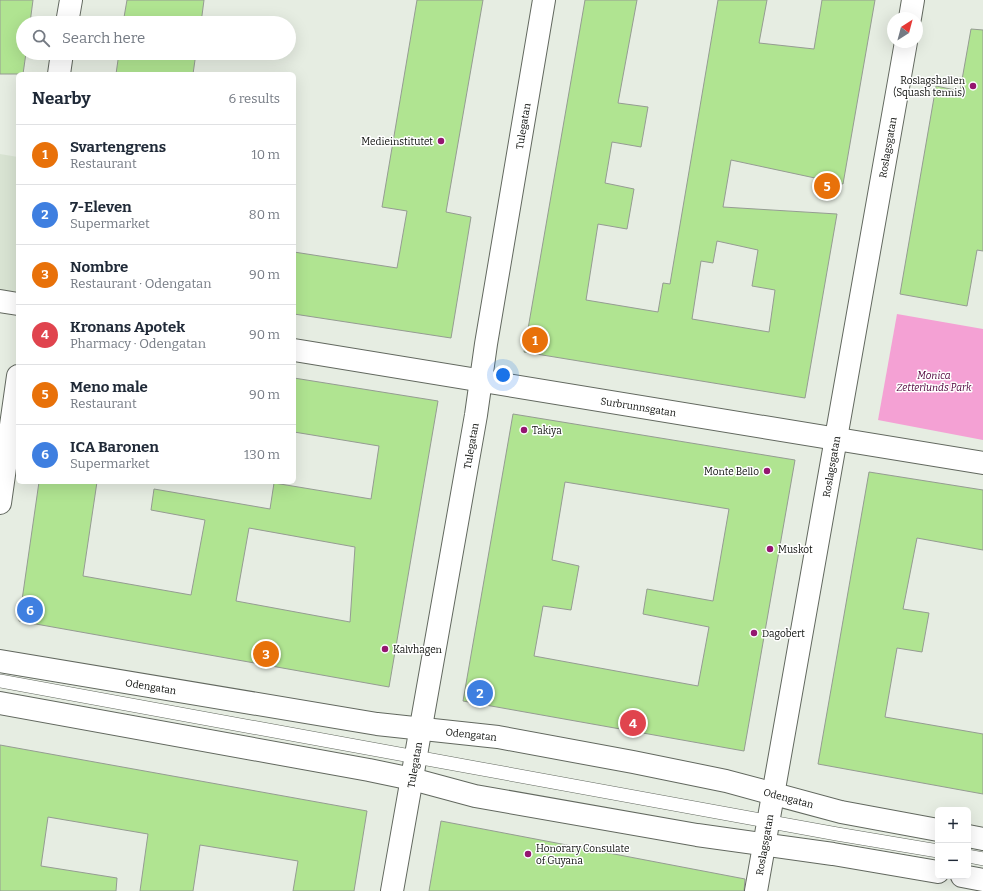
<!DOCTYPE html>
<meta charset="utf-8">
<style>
:root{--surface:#fff;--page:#f2f2f3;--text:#1f2937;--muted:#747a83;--line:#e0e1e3;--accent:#d93025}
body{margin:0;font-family:Bitter,serif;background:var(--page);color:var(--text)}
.controls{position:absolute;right:12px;bottom:12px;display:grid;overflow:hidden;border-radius:6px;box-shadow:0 4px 16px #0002}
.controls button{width:36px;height:36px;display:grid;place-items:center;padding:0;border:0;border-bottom:1px solid var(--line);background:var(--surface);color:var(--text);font:20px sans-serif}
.compass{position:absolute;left:887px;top:12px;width:36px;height:36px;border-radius:50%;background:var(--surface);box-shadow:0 4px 16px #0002;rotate:36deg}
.you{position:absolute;left:503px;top:375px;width:14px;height:14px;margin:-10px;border:3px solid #fff;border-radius:50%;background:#1a73e8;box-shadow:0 0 0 6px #1a73e833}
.badge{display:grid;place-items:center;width:26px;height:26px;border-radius:50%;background:var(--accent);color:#fff;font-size:13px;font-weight:700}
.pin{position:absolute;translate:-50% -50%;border:2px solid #fff;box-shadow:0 1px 4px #0006}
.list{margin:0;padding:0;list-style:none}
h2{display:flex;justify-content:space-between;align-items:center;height:52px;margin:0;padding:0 16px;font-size:17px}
h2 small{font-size:13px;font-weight:400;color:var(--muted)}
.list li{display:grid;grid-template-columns:26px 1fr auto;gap:12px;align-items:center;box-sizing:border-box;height:60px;padding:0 16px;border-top:1px solid var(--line)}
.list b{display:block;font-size:15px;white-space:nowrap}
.list p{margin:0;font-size:13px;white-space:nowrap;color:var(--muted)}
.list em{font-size:13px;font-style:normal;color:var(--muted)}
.icon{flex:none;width:22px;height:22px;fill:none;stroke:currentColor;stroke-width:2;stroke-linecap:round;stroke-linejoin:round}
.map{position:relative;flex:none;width:983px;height:891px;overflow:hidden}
.search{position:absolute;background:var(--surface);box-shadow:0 4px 16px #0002;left:16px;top:16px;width:280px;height:44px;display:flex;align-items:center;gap:10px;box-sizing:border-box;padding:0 14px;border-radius:22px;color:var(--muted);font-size:15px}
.panel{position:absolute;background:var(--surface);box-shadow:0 4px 16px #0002;left:16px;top:72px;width:280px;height:412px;border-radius:6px}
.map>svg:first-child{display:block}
.built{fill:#d8e3d2}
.green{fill:#f4a1d4}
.building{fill:#b0e491;stroke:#959c92;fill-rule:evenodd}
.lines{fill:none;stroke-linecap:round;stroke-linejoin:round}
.service-casing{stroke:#62685f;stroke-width:14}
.minor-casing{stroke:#62685f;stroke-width:24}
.secondary-casing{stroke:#62685f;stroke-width:24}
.service{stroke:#fff;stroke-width:13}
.minor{stroke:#fff;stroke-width:22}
.secondary{stroke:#fff;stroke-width:22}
.poi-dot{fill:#941670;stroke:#fff;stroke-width:1.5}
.labels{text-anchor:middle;stroke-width:3;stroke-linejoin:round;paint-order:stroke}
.poi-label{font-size:10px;fill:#0b0d0a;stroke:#fff;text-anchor:start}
.street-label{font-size:10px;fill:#0b0d0a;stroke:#fff}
.park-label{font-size:10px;font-style:italic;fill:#4f013a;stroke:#fff}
</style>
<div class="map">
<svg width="983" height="891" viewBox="0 0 983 891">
<rect width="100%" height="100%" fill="#e6ede2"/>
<!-- built -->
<polygon class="built" points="0,154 18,157 18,302 0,300"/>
<!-- green -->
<polygon class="green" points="897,314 983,329 983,440 878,420"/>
<!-- building -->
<g class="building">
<polygon points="0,0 33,0 30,23 23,23 23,53 26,53 23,74 0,74"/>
<polygon points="127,0 204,0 201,23 123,23"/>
<polygon points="417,0 483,0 446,212 471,217 451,338 294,314 294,252 397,268 407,211 382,207"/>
<path d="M585,0H637L618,103L648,107L641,147L612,142L605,183L634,189L627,229L598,224L586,300L658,312L663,283L670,284L718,0H767L759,43L814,49L822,0H875L843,184L731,160L723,207L837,214L805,398L524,352ZM717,241L758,250L752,286L775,290L769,332L692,319L701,261L713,263Z"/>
<polygon points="971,29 983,30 983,251 977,250 967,306 900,294 936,86 960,91"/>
<polygon points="119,53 196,53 193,74 116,74"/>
<path d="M294,378L438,401L389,687L19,621L39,482H97L83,576L191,595L205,520L151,510L154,489L270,509L274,483L371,499L379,446L294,432ZM249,528L355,547L350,622L236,601Z"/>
<path d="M513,414L795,460L744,751L463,701ZM565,482L729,509L713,601L647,589L643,614L709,627L698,686L534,656L543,606L571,610L579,566L552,560Z"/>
<polygon points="869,472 983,490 983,550 917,538 903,609 929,613 922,652 897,648 885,717 983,734 983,794 818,764"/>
<polygon points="0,745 367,811 354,891 293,891 298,861 200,845 193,891 140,891 148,834 48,817 41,866 117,878 116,891 0,891"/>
<polygon points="441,821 745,879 744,891 429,891"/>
</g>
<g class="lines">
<defs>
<g id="service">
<polyline points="0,681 837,834 938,851"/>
<polyline points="968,856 983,859"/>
</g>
<g id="minor">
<polyline points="910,18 913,0"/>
<polyline points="67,23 71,0"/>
<polyline points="59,74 62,53"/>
<polyline points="0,301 18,304"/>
<path id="s1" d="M294,350L983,463"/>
<polyline points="0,503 18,376"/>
<path id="s2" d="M392,891L476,415L486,344L544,0"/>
<path id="s3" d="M756,891L906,42"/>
</g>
<g id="secondary">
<path id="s4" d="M0,661L377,724L498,737L633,762L726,781L841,812L938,830"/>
<polyline points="0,703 369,770 412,779 475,796 697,835 833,854 938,872"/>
<polyline points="968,836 983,839"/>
<polyline points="962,876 983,880"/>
</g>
</defs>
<!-- service casing -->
<use href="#service" class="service-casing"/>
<!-- minor casing -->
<use href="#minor" class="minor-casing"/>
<!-- secondary casing -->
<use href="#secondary" class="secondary-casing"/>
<!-- service -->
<use href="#service" class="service"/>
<!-- minor -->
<use href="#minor" class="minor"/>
<!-- secondary -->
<use href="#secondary" class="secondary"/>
</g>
<!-- markers -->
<g class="poi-dot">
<circle cx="973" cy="86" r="4"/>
<circle cx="441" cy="141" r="4"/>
<circle cx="524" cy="430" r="4"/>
<circle cx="767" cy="471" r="4"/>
<circle cx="770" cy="549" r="4"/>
<circle cx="754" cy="633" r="4"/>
<circle cx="385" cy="649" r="4"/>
<circle cx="528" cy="854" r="4"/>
</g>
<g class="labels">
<!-- poi labels -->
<g class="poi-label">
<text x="965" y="84" text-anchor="end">Roslagshallen<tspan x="965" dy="12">(Squash tennis)</tspan></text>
<text x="433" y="145" text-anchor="end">Medieinstitutet</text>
<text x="532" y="434">Takiya</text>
<text x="759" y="475" text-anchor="end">Monte Bello</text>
<text x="778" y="553">Muskot</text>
<text x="762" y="637">Dagobert</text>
<text x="393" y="653">Kalvhagen</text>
<text x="536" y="852">Honorary Consulate<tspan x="536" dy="12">of Guyana</tspan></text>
</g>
<!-- street labels -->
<g class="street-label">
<text dy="4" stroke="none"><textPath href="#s2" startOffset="776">Tulegatan</textPath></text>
<text dy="4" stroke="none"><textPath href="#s3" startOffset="755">Roslagsgatan</textPath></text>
<text dy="4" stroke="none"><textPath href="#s1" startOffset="349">Surbrunnsgatan</textPath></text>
<text dy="4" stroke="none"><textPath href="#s2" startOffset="452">Tulegatan</textPath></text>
<text dy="4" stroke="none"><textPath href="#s3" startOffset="431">Roslagsgatan</textPath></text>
<text dy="4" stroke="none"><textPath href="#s4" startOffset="153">Odengatan</textPath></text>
<text dy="4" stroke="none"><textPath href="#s4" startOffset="477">Odengatan</textPath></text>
<text dy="4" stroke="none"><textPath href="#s2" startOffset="128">Tulegatan</textPath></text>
<text dy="4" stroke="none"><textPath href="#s4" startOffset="801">Odengatan</textPath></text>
<text dy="4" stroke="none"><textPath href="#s3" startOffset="47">Roslagsgatan</textPath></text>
</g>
<!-- park labels -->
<g class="park-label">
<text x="934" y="379">Monica<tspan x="934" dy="12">Zetterlunds Park</tspan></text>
</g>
</g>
</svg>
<div class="controls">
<button>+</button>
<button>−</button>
</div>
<svg class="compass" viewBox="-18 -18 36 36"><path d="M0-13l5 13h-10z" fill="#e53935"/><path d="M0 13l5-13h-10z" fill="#747a83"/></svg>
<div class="you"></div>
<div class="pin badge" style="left:535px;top:340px;background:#e8710a">1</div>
<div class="pin badge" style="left:480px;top:693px;background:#3f7fe0">2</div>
<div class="pin badge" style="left:266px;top:654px;background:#e8710a">3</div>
<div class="pin badge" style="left:633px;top:723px;background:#e0444e">4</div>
<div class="pin badge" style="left:827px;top:186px;background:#e8710a">5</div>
<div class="pin badge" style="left:30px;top:610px;background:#3f7fe0">6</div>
<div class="search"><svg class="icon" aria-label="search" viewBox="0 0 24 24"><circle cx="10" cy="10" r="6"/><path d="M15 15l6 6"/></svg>Search here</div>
<section class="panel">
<h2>Nearby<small>6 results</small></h2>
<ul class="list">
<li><span class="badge" style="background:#e8710a">1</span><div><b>Svartengrens</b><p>Restaurant</p></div><em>10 m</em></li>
<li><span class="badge" style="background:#3f7fe0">2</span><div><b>7-Eleven</b><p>Supermarket</p></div><em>80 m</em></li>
<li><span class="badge" style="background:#e8710a">3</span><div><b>Nombre</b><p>Restaurant · Odengatan</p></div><em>90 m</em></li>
<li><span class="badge" style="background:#e0444e">4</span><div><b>Kronans Apotek</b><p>Pharmacy · Odengatan</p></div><em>90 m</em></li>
<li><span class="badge" style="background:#e8710a">5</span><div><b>Meno male</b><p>Restaurant</p></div><em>90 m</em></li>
<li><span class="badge" style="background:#3f7fe0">6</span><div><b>ICA Baronen</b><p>Supermarket</p></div><em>130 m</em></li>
</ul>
</section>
</div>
